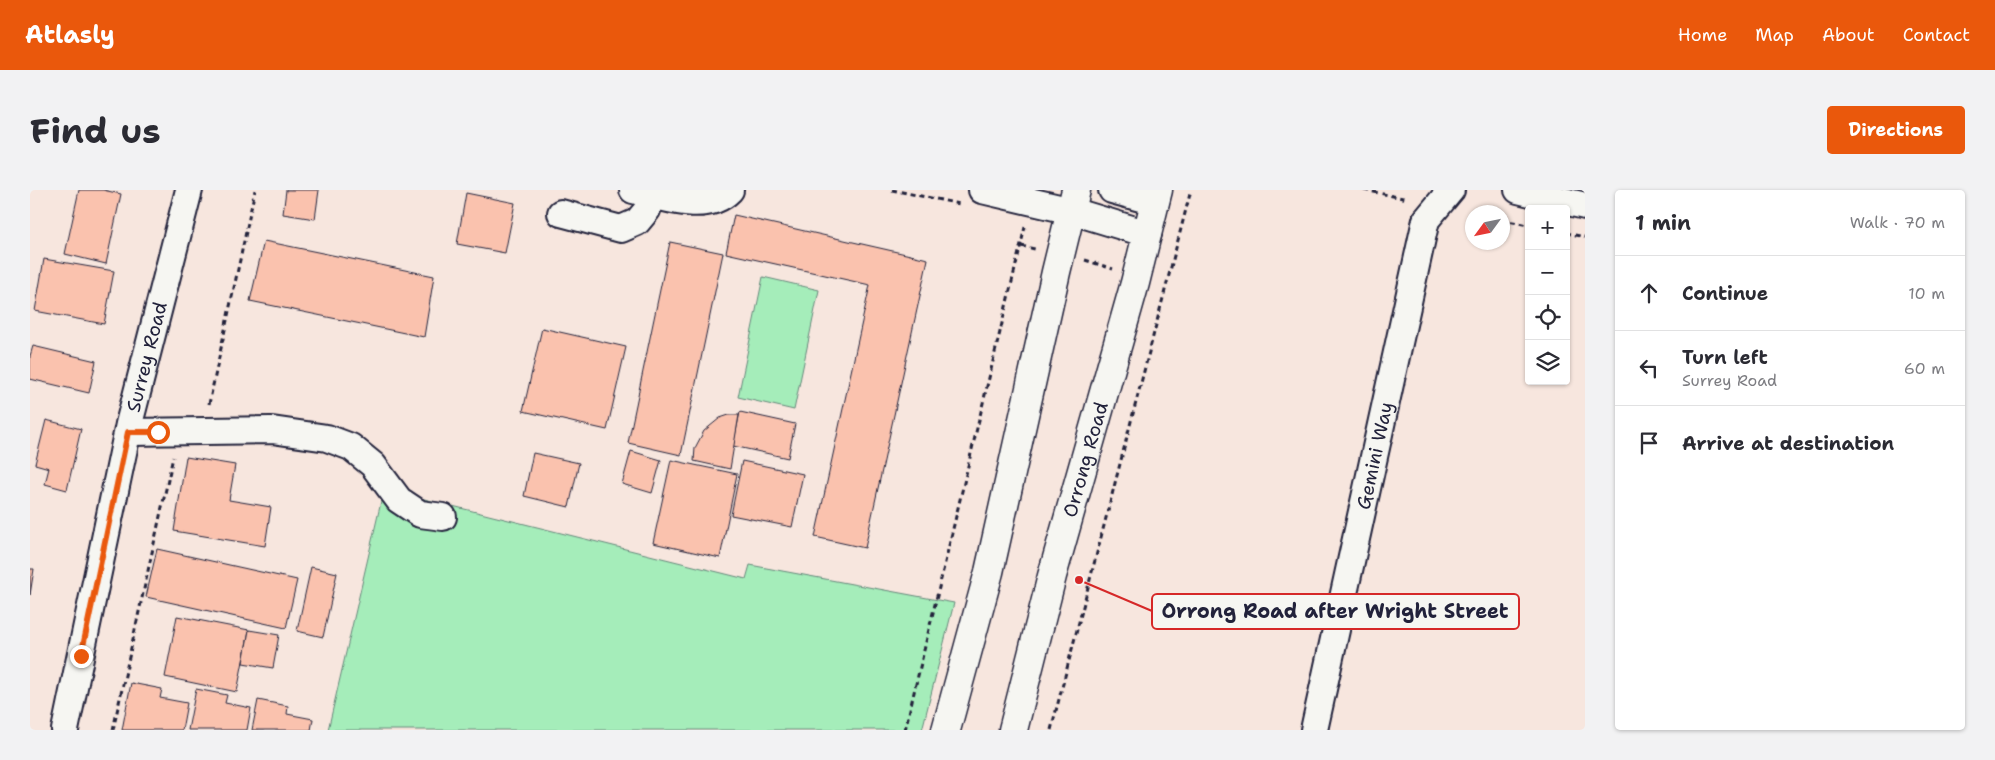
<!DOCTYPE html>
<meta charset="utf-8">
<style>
:root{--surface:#fff;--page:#f2f2f3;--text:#2b2b33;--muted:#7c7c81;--line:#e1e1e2;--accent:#ea580c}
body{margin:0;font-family:"Shantell Sans",sans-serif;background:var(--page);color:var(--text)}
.controls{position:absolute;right:15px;top:15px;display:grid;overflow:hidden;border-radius:5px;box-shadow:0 1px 4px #0004}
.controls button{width:45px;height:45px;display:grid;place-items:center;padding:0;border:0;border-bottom:1px solid var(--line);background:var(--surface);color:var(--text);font:25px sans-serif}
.compass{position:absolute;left:1435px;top:15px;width:45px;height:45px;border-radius:50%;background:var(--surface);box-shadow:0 1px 4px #0004;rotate:237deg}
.stop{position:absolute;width:15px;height:15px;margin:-11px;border:4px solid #ea580c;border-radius:50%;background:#fff}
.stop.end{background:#ea580c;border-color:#fff;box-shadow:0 1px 5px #0008}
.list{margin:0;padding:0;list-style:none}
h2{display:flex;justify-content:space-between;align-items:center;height:65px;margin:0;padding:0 20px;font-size:21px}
h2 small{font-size:16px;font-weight:400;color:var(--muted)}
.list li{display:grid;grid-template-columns:32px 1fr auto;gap:15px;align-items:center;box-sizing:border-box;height:75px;padding:0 20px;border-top:1px solid var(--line)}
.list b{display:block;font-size:19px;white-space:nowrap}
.list p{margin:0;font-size:16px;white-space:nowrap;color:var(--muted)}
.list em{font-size:16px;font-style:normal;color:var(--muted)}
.icon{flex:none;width:28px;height:28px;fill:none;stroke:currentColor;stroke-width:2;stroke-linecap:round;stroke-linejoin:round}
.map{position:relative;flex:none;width:1555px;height:540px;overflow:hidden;border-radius:5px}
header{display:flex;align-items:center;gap:30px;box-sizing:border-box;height:70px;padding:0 25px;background:var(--accent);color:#fff}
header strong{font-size:24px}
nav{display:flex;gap:28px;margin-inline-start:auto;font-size:18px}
.intro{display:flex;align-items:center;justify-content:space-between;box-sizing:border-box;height:120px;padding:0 30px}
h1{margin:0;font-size:35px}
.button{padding:12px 22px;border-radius:5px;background:var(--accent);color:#fff;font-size:18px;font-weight:700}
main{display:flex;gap:30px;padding:0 30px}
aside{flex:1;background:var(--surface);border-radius:5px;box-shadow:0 1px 4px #0004}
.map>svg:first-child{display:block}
.green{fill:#a5edba;stroke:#64887a}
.building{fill:#fac2ae;stroke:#22223b}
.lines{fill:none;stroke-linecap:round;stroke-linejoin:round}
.minor-casing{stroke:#22223b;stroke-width:30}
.highway-casing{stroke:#22223b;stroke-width:31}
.path{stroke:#22223b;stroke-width:3;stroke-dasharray:5 4;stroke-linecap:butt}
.minor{stroke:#f6f6f2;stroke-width:26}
.highway{stroke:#f6f6f2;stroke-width:28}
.route{stroke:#ea580c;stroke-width:6}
.labels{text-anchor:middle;stroke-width:4;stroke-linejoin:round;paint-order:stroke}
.street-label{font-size:19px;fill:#22223b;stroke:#f6f6f2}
.leader{fill:none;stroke:#d62828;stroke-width:2}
.callout-dot{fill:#d62828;stroke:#f6f6f2;stroke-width:2}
.callout{fill:#f6f6f2;stroke:#d62828;stroke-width:2}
.callout-label{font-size:20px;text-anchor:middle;font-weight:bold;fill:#22223b}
</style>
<header>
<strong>Atlasly</strong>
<nav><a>Home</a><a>Map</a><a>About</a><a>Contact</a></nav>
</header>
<div class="intro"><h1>Find us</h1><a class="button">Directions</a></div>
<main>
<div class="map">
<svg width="1555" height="540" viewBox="0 0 1555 540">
<rect width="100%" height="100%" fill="#f7e6de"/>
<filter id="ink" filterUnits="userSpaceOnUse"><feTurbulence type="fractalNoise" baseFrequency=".02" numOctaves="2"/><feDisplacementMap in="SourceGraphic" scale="10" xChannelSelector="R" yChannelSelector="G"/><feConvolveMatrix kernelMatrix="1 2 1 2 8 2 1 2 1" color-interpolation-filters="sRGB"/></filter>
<g filter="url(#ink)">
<!-- green -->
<g class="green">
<polygon points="733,87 789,100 764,220 708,207"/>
<polygon points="354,299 716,389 720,375 924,413 892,540 298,540"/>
</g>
<!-- building -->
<g class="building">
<polygon points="49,0 73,0 91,4 76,74 35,64"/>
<polygon points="256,0 289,0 285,29 253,24"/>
<polygon points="436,3 485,13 475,63 427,54"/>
<polygon points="704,25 898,69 835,358 785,347 840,95 696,63"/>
<polygon points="234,51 404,86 394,147 220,111"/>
<polygon points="640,52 693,63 651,265 598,253"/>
<polygon points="14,69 84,81 74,134 5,121"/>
<polygon points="512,138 596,157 577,240 493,221"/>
<polygon points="3,156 66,171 59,203 0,189 0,166"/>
<polygon points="710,222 765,234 758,268 703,256"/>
<polygon points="699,225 709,225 700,279 664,271 665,258 674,241 690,228"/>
<polygon points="16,230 51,239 37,300 15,294 19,278 5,274"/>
<polygon points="601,261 631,270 622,303 592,294"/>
<polygon points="503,263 549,273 539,317 494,306"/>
<polygon points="156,267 205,275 199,310 241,317 235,356 144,341"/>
<polygon points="641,270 707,284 690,368 623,353"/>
<polygon points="712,271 773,284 762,337 701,325"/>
<polygon points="127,359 267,390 256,438 116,407"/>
<polygon points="281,377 307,383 293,447 267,441"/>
<polygon points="0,379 4,379 0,405"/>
<polygon points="147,426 219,440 207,502 135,487"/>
<polygon points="219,440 249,445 243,478 213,473"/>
<polygon points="101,493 132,499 130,508 157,513 152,540 92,540"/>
<polygon points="166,499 197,505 195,513 221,518 217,540 158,540"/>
<polygon points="228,510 258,516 257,524 283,529 281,540 222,540"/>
</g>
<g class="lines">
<defs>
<g id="minor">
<path d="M603,0C632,7 676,25 700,0"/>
<polyline points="952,0 1042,21 1118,44"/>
<polyline points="1082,0 1125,12"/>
<polyline points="1488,0 1555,16"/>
<polyline points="531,23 591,39 607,32 617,20 622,4"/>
<polyline points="98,242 242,240 297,248 321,257 343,275 369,310 390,324 413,327"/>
<path id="s1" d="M35,540L99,234L159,0"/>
<path id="s2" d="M1284,540L1396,30L1421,0"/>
</g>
<g id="highway">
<polyline points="916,540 959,382 1026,82 1046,0"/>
<path id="s3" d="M983,540L1022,386L1105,93L1128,0"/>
</g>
</defs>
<!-- minor casing -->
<use href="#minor" class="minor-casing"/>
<!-- highway casing -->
<use href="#highway" class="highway-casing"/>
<!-- path -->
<g class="path">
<polyline points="862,0 930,14"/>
<polyline points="1334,0 1378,9"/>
<polyline points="1472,30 1499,35"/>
<polyline points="1536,43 1555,47"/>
<polyline points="991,56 1005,59"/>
<polyline points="1055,70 1083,79"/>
<polyline points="179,214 225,0"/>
<polyline points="83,540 143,267"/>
<polyline points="875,540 995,37"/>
<polyline points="1021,540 1161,0"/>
</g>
<!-- minor -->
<use href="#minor" class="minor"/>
<!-- highway -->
<use href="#highway" class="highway"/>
</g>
</g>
<g class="lines" filter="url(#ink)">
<!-- route -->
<polyline class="route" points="51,466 98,242 128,242"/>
</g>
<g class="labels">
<!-- street labels -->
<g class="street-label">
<text dy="7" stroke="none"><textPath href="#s1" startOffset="382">Surrey Road</textPath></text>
<text dy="7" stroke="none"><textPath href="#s2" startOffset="281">Gemini Way</textPath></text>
<text dy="7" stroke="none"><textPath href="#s3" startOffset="280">Orrong Road</textPath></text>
</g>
</g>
<!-- callouts -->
<path class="leader" d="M1049 390L1122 421"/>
<circle class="callout-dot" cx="1049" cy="390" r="5"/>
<rect class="callout" x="1122" y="404" width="367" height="35" rx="5"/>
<g class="callout-label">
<text x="1305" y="428">Orrong Road after Wright Street</text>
</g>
</svg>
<div class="controls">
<button>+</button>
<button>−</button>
<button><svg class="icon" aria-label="locate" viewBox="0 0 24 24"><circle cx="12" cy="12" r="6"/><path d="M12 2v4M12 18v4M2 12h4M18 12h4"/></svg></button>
<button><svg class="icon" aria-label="layers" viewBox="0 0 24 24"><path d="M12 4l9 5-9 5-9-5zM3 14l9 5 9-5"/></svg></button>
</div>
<svg class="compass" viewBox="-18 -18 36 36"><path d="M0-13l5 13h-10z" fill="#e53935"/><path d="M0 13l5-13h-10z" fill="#7c7c81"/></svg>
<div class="stop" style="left:128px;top:242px"></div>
<div class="stop end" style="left:51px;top:466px"></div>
</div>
<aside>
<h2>1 min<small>Walk · 70 m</small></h2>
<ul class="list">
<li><svg class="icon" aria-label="ahead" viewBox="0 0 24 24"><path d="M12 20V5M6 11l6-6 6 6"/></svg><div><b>Continue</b></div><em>10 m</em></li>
<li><svg class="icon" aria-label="left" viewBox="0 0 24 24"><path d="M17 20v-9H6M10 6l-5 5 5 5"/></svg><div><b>Turn left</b><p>Surrey Road</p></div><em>60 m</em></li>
<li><svg class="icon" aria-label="arrive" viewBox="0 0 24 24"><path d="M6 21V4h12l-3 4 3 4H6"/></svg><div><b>Arrive at destination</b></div></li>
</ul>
</aside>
</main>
